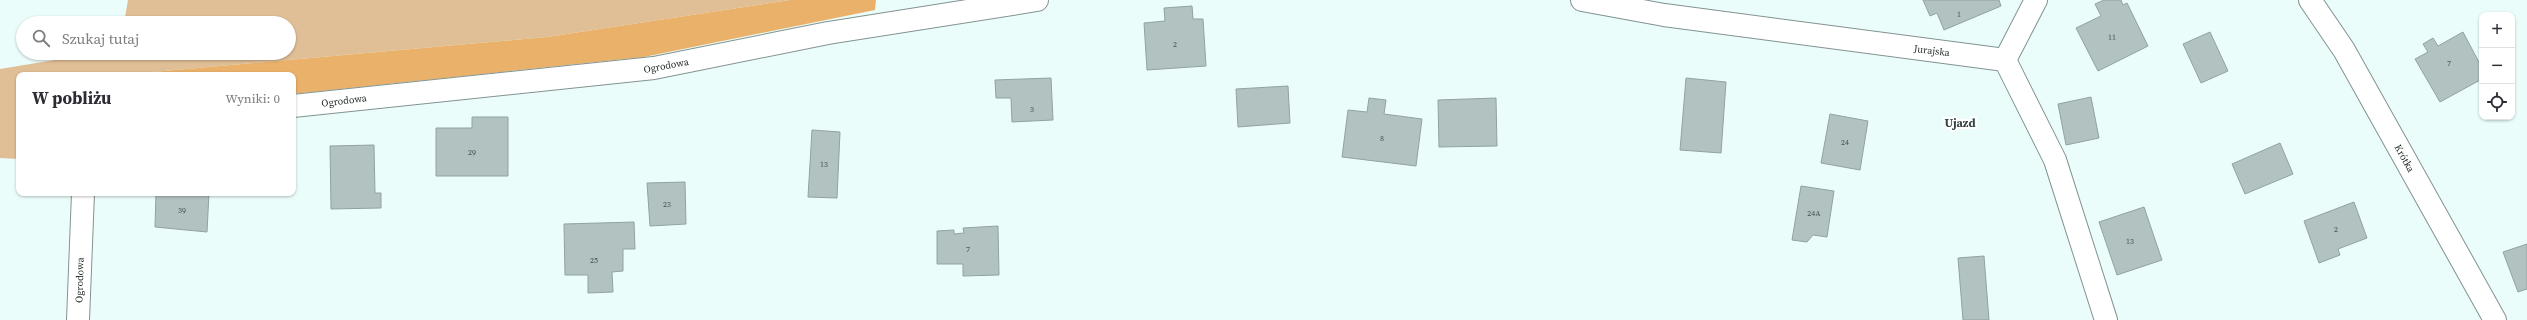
<!DOCTYPE html>
<html lang="pl">
<meta charset="utf-8">
<style>
:root{--surface:#fff;--page:#f2f2f3;--text:#2b2b33;--muted:#7c7c81;--line:#e1e1e2}
body{margin:0;font-family:"Source Serif 4",serif;background:var(--page);color:var(--text)}
.controls{position:absolute;right:12px;top:12px;display:grid;overflow:hidden;border-radius:8px;box-shadow:0 1px 3px #0004}
.controls button{width:36px;height:36px;display:grid;place-items:center;padding:0;border:0;border-bottom:1px solid var(--line);background:var(--surface);color:var(--text);font:20px sans-serif}
.list{margin:0;padding:0;list-style:none}
h2{display:flex;justify-content:space-between;align-items:center;height:52px;margin:0;padding:0 16px;font-size:17px}
h2 small{font-size:13px;font-weight:400;color:var(--muted)}
.icon{flex:none;width:22px;height:22px;fill:none;stroke:currentColor;stroke-width:2;stroke-linecap:round;stroke-linejoin:round}
.map{position:relative;flex:none;width:2527px;height:320px;overflow:hidden}
.search{position:absolute;background:var(--surface);box-shadow:0 1px 3px #0004;left:16px;top:16px;width:280px;height:44px;display:flex;align-items:center;gap:10px;box-sizing:border-box;padding:0 14px;border-radius:22px;color:var(--muted);font-size:15px}
.panel{position:absolute;background:var(--surface);box-shadow:0 1px 3px #0004;left:16px;top:72px;width:280px;height:124px;border-radius:8px}
.map>svg:first-child{display:block}
.green{fill:#e0be96}
.forest{fill:#eab16b}
.building{fill:#b1c2c1;stroke:#92a2a1}
.lines{fill:none;stroke-linecap:round;stroke-linejoin:round}
.minor-casing{stroke:#829391;stroke-width:24}
.minor{stroke:#fff;stroke-width:22}
.labels{text-anchor:middle;stroke-width:4;stroke-linejoin:round;paint-order:stroke}
.number-label{font-size:8px;fill:#485250}
.street-label{font-size:10px;fill:#252c2b;stroke:#fff}
.quarter-label{font-size:12px;font-weight:bold;fill:#364544;stroke:#fff}
</style>
<div class="map">
<svg width="2527" height="320" viewBox="0 0 2527 320">
<rect width="100%" height="100%" fill="#ebfdfb"/>
<!-- green -->
<polygon class="green" points="128,0 790,0 547,37 119,75 19,75 19,159 0,158 0,69 97,53 289,53 289,23 124,23"/>
<!-- forest -->
<polygon class="forest" points="790,0 876,0 875,10 644,57 293,94 293,75 119,75 547,37"/>
<!-- building -->
<g class="building">
<polygon points="1923,0 1999,0 2001,6 1944,30 1937,13 1930,16"/>
<polygon points="2104,0 2121,0 2123,5 2127,3 2148,46 2098,71 2076,28 2101,16 2095,4"/>
<polygon points="1192,6 1193,19 1203,19 1206,66 1147,70 1144,23 1165,21 1164,8"/>
<polygon points="2210,32 2228,71 2201,83 2183,44"/>
<polygon points="2463,32 2482,68 2482,79 2440,102 2415,59 2428,52 2423,44 2433,38 2438,46"/>
<polygon points="1051,78 1053,120 1012,122 1011,98 996,98 995,80"/>
<polygon points="1686,78 1726,82 1721,153 1680,150"/>
<polygon points="1288,86 1290,123 1238,127 1236,89"/>
<polygon points="2091,97 2099,138 2066,145 2058,104"/>
<polygon points="1369,98 1386,100 1384,114 1422,119 1416,166 1342,157 1348,110 1367,112"/>
<polygon points="1496,98 1497,146 1439,147 1438,100"/>
<polygon points="1830,114 1868,121 1860,170 1821,163"/>
<polygon points="472,117 508,117 508,176 436,176 436,128 472,128"/>
<polygon points="812,130 840,132 837,198 808,197"/>
<polygon points="2280,143 2293,174 2245,194 2232,164"/>
<polygon points="374,145 375,193 381,193 381,208 331,209 330,146"/>
<polygon points="685,182 686,224 650,226 647,183"/>
<polygon points="1801,186 1834,191 1827,237 1813,235 1807,242 1792,240"/>
<polygon points="156,193 209,193 207,232 155,227"/>
<polygon points="2354,202 2367,238 2338,249 2340,255 2319,263 2304,221"/>
<polygon points="2144,207 2162,260 2117,275 2099,222"/>
<polygon points="634,222 635,249 623,249 623,271 612,272 613,292 588,293 588,275 565,275 564,224"/>
<polygon points="998,226 999,275 963,276 963,264 937,264 937,231 954,230 954,234 964,233 963,228"/>
<polygon points="2527,244 2527,289 2518,292 2503,252"/>
<polygon points="1984,256 1989,320 1963,320 1958,258"/>
</g>
<g class="lines">
<defs>
<g id="minor">
<polyline points="1582,0 1664,15 2005,60"/>
<polyline points="2310,0 2344,50 2495,320"/>
<polyline points="2005,60 2055,160 2106,320"/>
<polyline points="2005,60 2036,0"/>
<polyline points="293,106 654,68 828,33 1037,0"/>
<polyline points="78,320 83,193"/>
</g>
</defs>
<!-- minor casing -->
<use href="#minor" class="minor-casing"/>
<!-- minor -->
<use href="#minor" class="minor"/>
</g>
<g class="labels">
<!-- number labels -->
<g class="number-label">
<text x="1959" y="17">1</text>
<text x="2112" y="40">11</text>
<text x="1175" y="47">2</text>
<text x="2449" y="66">7</text>
<text x="1032" y="112">3</text>
<text x="1382" y="141">8</text>
<text x="1845" y="145">24</text>
<text x="472" y="155">29</text>
<text x="824" y="167">13</text>
<text x="667" y="207">23</text>
<text x="182" y="213">39</text>
<text x="1814" y="216">24A</text>
<text x="2336" y="232">2</text>
<text x="2130" y="244">13</text>
<text x="968" y="252">7</text>
<text x="594" y="263">25</text>
</g>
<!-- street labels -->
<g class="street-label">
<text transform="translate(1932 50) rotate(7)" y="4">Jurajska</text>
<text transform="translate(666 65) rotate(-10)" y="4">Ogrodowa</text>
<text transform="translate(344 100) rotate(-7)" y="4">Ogrodowa</text>
<text transform="translate(2405 158) rotate(61)" y="4">Krótka</text>
<text transform="translate(79 280) rotate(-88)" y="4">Ogrodowa</text>
</g>
<!-- quarter labels -->
<g class="quarter-label">
<text x="1960" y="127">Ujazd</text>
</g>
</g>
</svg>
<div class="controls">
<button>+</button>
<button>−</button>
<button><svg class="icon" aria-label="locate" viewBox="0 0 24 24"><circle cx="12" cy="12" r="6"/><path d="M12 2v4M12 18v4M2 12h4M18 12h4"/></svg></button>
</div>
<div class="search"><svg class="icon" aria-label="search" viewBox="0 0 24 24"><circle cx="10" cy="10" r="6"/><path d="M15 15l6 6"/></svg>Szukaj tutaj</div>
<section class="panel">
<h2>W pobliżu<small>Wyniki: 0</small></h2>
<ul class="list">
</ul>
</section>
</div>
